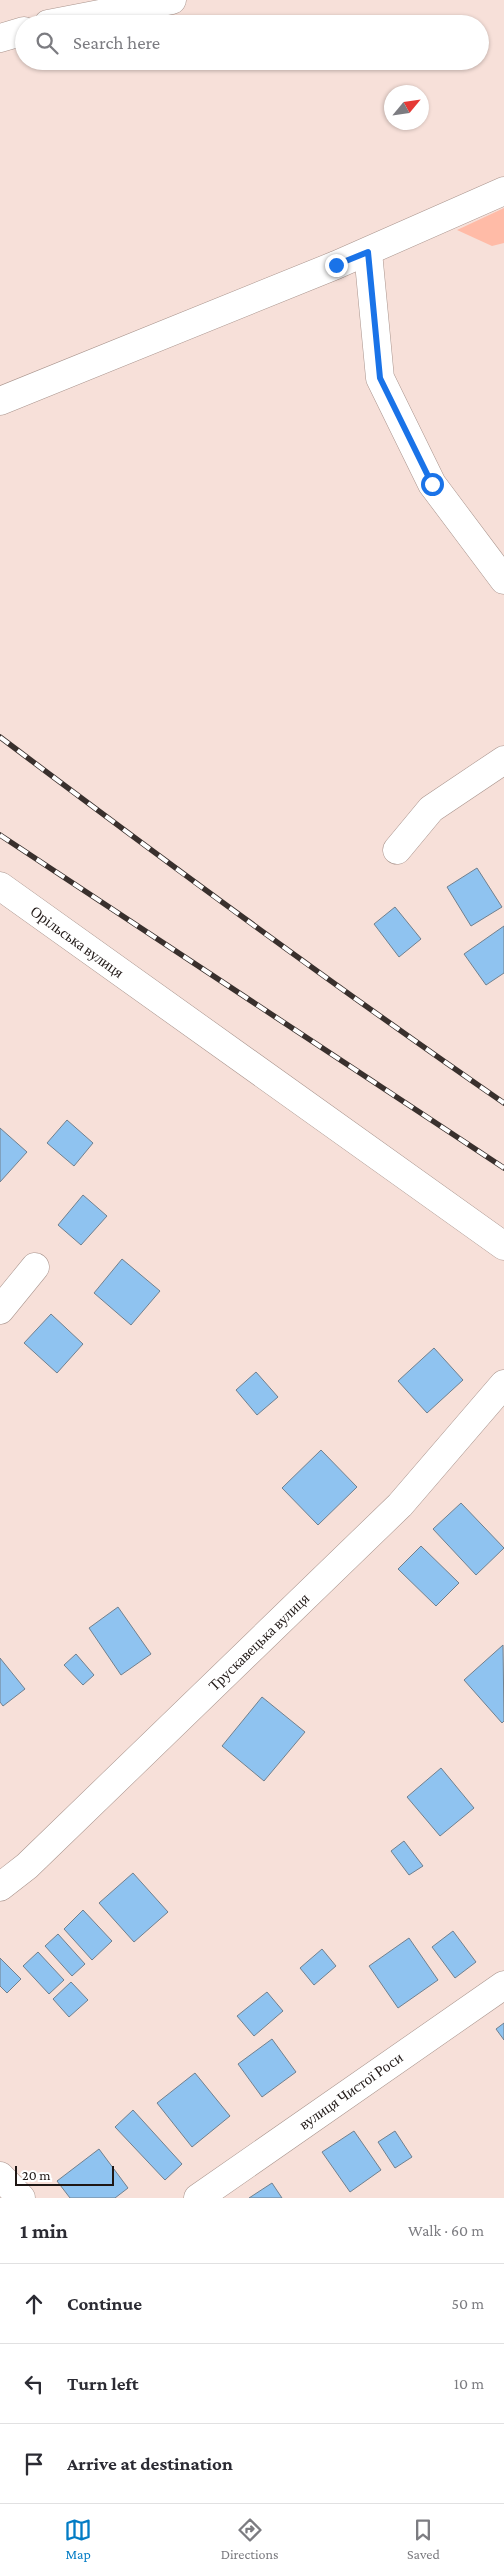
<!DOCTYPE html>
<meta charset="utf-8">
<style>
:root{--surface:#fff;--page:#f2f2f3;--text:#2b2b33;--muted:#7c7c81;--line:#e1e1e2;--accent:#037cc5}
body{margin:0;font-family:"Crimson Pro",serif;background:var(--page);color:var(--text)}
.compass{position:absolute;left:384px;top:85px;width:45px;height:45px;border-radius:50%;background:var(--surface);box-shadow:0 1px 4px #0004;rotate:61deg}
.scale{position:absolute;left:15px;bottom:12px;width:99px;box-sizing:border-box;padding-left:5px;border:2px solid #1f1715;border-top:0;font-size:14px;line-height:18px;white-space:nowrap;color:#1f1715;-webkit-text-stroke:4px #fff;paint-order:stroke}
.stop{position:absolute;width:15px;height:15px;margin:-11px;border:4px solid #1a73e8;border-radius:50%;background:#fff}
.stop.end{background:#1a73e8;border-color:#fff;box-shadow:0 1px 5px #0008}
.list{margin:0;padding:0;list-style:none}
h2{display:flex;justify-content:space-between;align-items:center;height:65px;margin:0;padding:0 20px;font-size:21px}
h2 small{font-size:16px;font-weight:400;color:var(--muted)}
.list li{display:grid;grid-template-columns:32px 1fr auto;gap:15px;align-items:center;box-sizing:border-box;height:80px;padding:0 20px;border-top:1px solid var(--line)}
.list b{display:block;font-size:19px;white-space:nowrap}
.list em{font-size:16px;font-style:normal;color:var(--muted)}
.icon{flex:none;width:28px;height:28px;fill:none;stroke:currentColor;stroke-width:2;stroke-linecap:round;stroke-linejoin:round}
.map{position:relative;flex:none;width:504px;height:2198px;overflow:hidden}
.search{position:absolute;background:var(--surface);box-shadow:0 1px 4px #0004;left:15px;right:15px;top:15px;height:55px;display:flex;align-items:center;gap:12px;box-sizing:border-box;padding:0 18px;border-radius:28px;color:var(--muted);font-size:19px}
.sheet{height:305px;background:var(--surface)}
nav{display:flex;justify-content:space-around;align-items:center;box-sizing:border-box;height:70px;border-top:1px solid var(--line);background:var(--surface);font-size:14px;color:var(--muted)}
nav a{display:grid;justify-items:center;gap:2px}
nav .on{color:var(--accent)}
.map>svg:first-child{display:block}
.green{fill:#ffbba7}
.building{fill:#8fc3f0;stroke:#71808e}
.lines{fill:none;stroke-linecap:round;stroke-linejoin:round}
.minor-casing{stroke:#a9948d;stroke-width:29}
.major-casing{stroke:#a9948d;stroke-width:29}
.minor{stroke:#fff;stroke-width:28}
.major{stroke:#fff;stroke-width:28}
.rail-casing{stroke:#39302d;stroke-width:5.5}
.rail{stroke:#fff;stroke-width:4;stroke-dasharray:11;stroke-linecap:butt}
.route{stroke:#1a73e8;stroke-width:6}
.labels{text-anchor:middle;stroke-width:5;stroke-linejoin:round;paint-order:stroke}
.street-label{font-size:15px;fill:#1f1715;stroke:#fff}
</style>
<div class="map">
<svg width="504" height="2198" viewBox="0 0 504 2198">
<rect width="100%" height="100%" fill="#f7e0d9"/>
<!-- green -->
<polygon class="green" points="504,208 504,243 492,246 457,230"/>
<!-- building -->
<g class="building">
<polygon points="477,868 502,907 471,926 447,887"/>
<polygon points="395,907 421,939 399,957 374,924"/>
<polygon points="504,926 504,973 486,985 464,954"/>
<polygon points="67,1120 93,1143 74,1166 47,1143"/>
<polygon points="0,1128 27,1152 0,1182"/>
<polygon points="83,1195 107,1216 81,1245 58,1225"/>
<polygon points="122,1259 160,1291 131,1325 94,1293"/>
<polygon points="51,1314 83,1344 57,1373 24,1343"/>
<polygon points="434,1348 463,1380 427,1413 398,1381"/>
<polygon points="256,1372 278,1397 257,1415 236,1390"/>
<polygon points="321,1450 357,1487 318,1525 282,1488"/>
<polygon points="461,1503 504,1548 476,1575 433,1529"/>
<polygon points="421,1546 459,1583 436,1606 398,1569"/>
<polygon points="118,1607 151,1654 121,1675 89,1628"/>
<polygon points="503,1645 504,1721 502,1723 464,1680"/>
<polygon points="76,1654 94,1675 83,1685 64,1665"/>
<polygon points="0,1658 25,1689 3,1706 0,1702"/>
<polygon points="262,1697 305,1732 264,1781 222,1746"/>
<polygon points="441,1768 474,1808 440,1836 407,1797"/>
<polygon points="404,1841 423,1866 409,1875 391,1851"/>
<polygon points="133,1873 168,1912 134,1942 99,1903"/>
<polygon points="83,1910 112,1941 92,1960 64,1929"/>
<polygon points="453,1931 476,1962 455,1978 432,1947"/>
<polygon points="58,1934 85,1964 72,1976 45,1946"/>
<polygon points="409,1938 438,1980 398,2008 369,1966"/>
<polygon points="322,1949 336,1966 314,1985 300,1968"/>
<polygon points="38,1952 64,1980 49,1994 23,1966"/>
<polygon points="0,1958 21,1979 7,1993 0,1986"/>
<polygon points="71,1982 88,2000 69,2017 53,1999"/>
<polygon points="267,1992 283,2011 254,2036 237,2016"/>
<polygon points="504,2023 504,2040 496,2029"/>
<polygon points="272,2039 296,2072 262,2097 238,2064"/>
<polygon points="195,2073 230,2116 192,2147 157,2103"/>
<polygon points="133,2110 182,2164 165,2180 115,2127"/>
<polygon points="354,2131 381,2170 350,2192 322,2152"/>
<polygon points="395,2131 412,2157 395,2168 378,2142"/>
<polygon points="99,2149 128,2188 115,2198 70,2198 57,2181"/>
<polygon points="272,2183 282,2198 249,2198"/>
</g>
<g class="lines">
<defs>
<g id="minor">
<polyline points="48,24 172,0"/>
<polyline points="0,38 24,31"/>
<polyline points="368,252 380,378 432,484 504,580"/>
<polyline points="397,850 431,809 504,760"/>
<polyline points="0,886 504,1246"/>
<polyline points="0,1310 35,1267"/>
<polyline points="0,1887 27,1866 400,1505 504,1384"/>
<polyline points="0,2176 21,2198"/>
<polyline points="198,2198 504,1985"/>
</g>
<polyline id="major" points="0,401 336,265 504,191"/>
</defs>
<!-- minor casing -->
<use href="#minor" class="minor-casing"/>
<!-- major casing -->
<use href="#major" class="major-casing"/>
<!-- minor -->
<use href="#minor" class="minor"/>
<!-- major -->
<use href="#major" class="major"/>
<defs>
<g id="rail">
<path d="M0,737C166,862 333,985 504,1103"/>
<polyline points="0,835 504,1168"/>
</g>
</defs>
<!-- rail casing -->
<use href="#rail" class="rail-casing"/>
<!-- rail -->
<use href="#rail" class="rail"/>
</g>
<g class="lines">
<!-- route -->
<polyline class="route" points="336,265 368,252 380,378 432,484"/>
</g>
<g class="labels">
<!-- street labels -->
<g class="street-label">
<text transform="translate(77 942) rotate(36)" y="5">Орільська вулиця</text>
<text transform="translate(259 1642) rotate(-44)" y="5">Трускавецька вулиця</text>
<text transform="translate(351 2091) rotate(-35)" y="5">вулиця Чистої Роси</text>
</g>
</g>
</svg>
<svg class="compass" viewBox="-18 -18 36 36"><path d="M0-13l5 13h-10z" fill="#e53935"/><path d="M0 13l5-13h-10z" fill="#7c7c81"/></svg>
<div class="scale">20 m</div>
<div class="stop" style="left:432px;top:484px"></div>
<div class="stop end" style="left:336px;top:265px"></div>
<div class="search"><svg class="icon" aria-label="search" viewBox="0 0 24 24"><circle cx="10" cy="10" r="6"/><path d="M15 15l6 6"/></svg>Search here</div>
</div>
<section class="sheet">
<h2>1 min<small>Walk · 60 m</small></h2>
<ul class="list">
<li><svg class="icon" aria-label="ahead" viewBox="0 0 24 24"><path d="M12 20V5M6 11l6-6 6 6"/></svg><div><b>Continue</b></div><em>50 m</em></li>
<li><svg class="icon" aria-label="left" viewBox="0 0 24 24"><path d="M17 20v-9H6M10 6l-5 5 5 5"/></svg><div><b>Turn left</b></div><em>10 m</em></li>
<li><svg class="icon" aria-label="arrive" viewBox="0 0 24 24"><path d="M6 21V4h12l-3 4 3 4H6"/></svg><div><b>Arrive at destination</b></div></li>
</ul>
</section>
<nav>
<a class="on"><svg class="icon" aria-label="map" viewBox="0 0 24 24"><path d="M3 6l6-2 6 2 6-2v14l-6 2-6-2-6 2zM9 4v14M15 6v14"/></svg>Map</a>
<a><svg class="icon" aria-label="directions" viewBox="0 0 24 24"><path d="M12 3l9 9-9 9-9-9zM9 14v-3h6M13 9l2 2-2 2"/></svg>Directions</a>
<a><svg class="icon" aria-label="saved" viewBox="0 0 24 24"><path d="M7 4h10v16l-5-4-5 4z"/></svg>Saved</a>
</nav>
